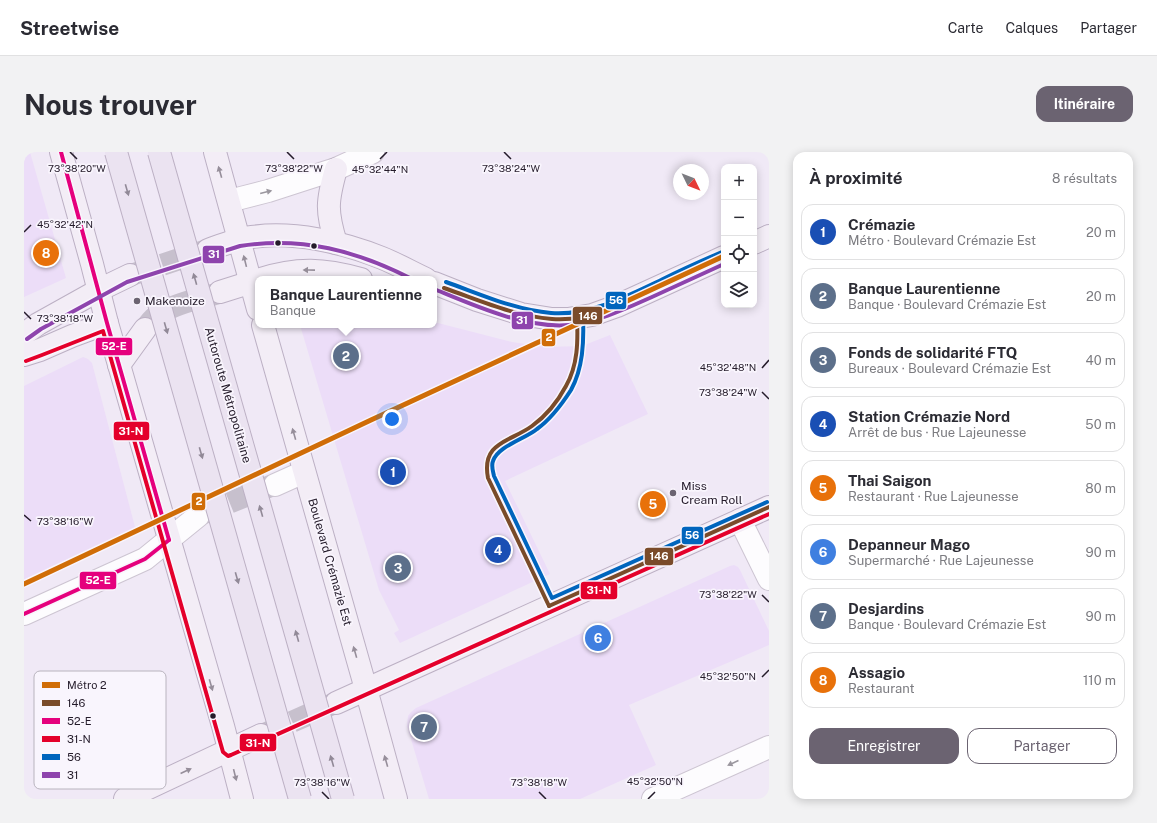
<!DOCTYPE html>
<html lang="fr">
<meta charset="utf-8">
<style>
:root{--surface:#fff;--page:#f2f2f3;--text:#2b2b33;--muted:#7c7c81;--line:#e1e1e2;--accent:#6b6371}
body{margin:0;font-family:"Public Sans",sans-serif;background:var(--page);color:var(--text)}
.controls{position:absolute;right:12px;top:12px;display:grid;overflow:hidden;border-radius:8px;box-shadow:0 2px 10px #0003}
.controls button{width:36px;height:36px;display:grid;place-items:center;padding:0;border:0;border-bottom:1px solid var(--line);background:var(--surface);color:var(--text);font:20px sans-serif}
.compass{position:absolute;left:649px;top:12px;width:36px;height:36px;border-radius:50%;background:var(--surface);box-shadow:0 2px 10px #0003;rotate:133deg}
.you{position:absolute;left:368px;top:267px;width:14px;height:14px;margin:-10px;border:3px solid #fff;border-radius:50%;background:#1a73e8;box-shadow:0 0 0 6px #1a73e833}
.badge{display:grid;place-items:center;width:26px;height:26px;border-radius:50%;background:var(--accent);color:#fff;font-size:13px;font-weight:700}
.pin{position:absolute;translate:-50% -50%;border:2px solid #fff;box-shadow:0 1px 4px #0006}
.popup{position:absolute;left:231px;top:124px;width:182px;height:52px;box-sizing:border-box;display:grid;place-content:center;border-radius:8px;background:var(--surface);filter:drop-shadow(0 1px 3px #0005);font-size:13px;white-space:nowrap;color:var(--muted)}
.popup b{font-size:15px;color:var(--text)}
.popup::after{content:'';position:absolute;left:50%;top:100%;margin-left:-8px;border:8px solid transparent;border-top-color:var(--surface)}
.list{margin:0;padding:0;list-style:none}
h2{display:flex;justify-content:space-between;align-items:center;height:52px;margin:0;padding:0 16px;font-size:17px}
h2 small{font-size:13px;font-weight:400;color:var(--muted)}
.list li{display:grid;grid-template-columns:26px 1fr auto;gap:12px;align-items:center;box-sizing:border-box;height:56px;margin:0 8px 8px;padding:0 8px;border:1px solid var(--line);border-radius:12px}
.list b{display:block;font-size:15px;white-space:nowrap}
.list p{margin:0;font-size:13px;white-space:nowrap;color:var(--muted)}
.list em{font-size:13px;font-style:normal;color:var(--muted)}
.actions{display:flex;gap:8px;padding:12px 16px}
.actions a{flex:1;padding:9px 0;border:1px solid var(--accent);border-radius:12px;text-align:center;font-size:14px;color:var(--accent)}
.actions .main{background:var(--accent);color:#fff}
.icon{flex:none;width:22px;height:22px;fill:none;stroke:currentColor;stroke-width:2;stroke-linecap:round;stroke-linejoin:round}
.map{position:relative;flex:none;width:745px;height:647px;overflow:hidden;border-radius:12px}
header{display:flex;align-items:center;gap:24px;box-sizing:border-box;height:56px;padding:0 20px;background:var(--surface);border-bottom:1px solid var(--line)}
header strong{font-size:19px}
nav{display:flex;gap:22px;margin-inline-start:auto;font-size:14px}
.intro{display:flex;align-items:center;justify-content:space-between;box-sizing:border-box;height:96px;padding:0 24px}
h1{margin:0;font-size:28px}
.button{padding:10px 18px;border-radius:12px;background:var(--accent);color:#fff;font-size:14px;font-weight:700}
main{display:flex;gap:24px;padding:0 24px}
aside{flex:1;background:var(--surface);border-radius:12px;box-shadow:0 2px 10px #0003}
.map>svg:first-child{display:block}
.built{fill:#ecddf8}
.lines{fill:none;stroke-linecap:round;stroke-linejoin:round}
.minor-tunnel{stroke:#c7c0cd;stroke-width:22;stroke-dasharray:22 11;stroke-linecap:butt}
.major-tunnel{stroke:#c7c0cd;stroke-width:22;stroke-dasharray:22 11;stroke-linecap:butt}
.minor-casing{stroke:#cdc5d2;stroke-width:24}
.major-casing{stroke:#bcb0c4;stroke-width:24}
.minor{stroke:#fdfcfe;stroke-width:22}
.major{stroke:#f3edf6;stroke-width:22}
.highway-bridge-casing{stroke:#bcb0c4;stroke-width:24;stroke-linecap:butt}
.highway-bridge{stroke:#ebe3f1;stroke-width:22}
.bus-1-casing{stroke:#f9f5fd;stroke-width:7}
.bus-2-casing{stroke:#f9f5fd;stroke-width:7}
.bus-3-casing{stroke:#f9f5fd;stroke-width:7}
.bus-4-casing{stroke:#f9f5fd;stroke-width:7}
.bus-5-casing{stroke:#f9f5fd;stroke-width:7}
.bus-1{stroke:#7a4b2a;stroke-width:4}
.bus-2{stroke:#e5007d;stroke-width:4}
.bus-3{stroke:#e4002b;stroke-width:4}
.bus-4{stroke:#0065bd;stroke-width:4}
.bus-5{stroke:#8e44ad;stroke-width:4}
.metro-1-casing{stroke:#f9f5fd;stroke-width:8}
.metro-1{stroke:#d06d07;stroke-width:5}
.oneway{fill:#968e9a}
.oneway2{fill:#918997}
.oneway3{fill:#9b979f}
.ticks{fill:none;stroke:#241b2a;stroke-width:1.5}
.bus-dot{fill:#241b2a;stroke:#f9f5fd;stroke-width:1.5}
.poi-dot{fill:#6b6371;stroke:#f9f5fd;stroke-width:1.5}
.labels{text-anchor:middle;stroke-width:3.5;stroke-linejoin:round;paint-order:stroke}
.poi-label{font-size:12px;fill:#241b2a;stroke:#f9f5fd;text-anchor:start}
.street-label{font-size:12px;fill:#241b2a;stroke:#f9f5fd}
.key{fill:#f9f5fd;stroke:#b9b4be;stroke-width:1}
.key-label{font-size:11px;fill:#241b2a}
.ticks-label{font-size:10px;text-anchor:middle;fill:#241b2a;stroke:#f9f5fd;stroke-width:3.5;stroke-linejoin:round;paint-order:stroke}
.line-badge{stroke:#f9f5fd;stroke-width:1.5}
.badge-label{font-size:11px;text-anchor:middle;font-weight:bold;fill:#fff}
</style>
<header>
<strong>Streetwise</strong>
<nav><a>Carte</a><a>Calques</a><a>Partager</a></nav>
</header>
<div class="intro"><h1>Nous trouver</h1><a class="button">Itinéraire</a></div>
<main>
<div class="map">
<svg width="745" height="647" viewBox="0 0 745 647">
<rect width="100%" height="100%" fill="#f0e9f6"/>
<!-- built -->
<g class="built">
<polygon points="0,0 6,0 42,126 0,145"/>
<polygon points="410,170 488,190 522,195 558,194 586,183 624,262 481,329 526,422 376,491 370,481 375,478 355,438 276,173 410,173"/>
<polygon points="59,205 64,207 68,211 111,375 109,384 0,433 0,234"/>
<polygon points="710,413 714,415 716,418 745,479 745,493 605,553 632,613 556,647 405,647 383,574 384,564 387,560 392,556 706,414"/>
</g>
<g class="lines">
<!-- minor-tunnel -->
<polyline class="minor-tunnel" points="175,363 249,333"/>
<!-- major-tunnel -->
<g class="major-tunnel">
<polyline points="107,123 183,98"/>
<path d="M121,177C125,172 128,166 134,163C151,151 175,147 195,141"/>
<polyline points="238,583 311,551"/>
</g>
<defs>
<g id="minor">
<polyline points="205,49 244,39 312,17 349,0"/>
<polyline points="251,333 280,320"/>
<polyline points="716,368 745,427"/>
<polyline points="0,462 121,407 174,364"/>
<polyline points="629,647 745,595"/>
</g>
<g id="major">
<polyline points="37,0 68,112 83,171 199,574 218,647"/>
<polyline points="191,0 234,157"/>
<path d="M312,17C303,49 302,59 312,91"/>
<polyline points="730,91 745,84"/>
<path d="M184,98C198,93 213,87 228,85C269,79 319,90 358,106C373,112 387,120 402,127"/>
<path d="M237,127C274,115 300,117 337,127"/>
<polyline points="410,131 453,148 497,162 528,167 544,167 568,163 593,154 700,105"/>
<polyline points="196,140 234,128"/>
<polyline points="239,173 342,537 372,647"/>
<polyline points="0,182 14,172 75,138 106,123"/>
<polyline points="0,203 16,198 48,184 83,171"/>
<polyline points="95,213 121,177"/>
<polyline points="312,551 745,355"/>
<polyline points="101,647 237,583"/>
</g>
</defs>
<!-- minor casing -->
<use href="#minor" class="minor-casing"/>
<!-- major casing -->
<use href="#major" class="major-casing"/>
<!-- minor -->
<use href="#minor" class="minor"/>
<!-- major -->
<use href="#major" class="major"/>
<defs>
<g id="highway-bridge">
<polyline points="92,0 276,647"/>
<polyline points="135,0 319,647"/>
</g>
</defs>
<!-- highway-bridge casing -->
<use href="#highway-bridge" class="highway-bridge-casing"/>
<!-- highway-bridge -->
<use href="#highway-bridge" class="highway-bridge"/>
<defs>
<g id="bus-1">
<path d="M420,136C455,148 490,164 528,167C567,170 605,150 639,133C660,123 680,114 700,105"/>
<path d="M525,454L464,326C457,290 486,290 508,274C522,264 534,249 542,234C554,213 554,189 553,166"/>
<polyline points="525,454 745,355"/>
</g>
<g id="bus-2">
<polyline points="37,0 83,171 145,388"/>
<polyline points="0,462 121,407 145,388"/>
</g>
<polyline id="bus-3" points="2,209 18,203 79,179 199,600 204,604 207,603 745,362"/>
<g id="bus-4">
<path d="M422,130C456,142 491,158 527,161C566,164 603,144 637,128C657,118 677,109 698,100"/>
<path d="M559,166C560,190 559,216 547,238C538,252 527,267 513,277C501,287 474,294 469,309C467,314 469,319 470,324L528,446L743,350"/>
</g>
<g id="bus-5">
<path d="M410,137C449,153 502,177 545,173C574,170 601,157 628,145C652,134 676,123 700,112"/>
<path d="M3,187L17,177L103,130L216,94C278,84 333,99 388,127"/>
</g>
</defs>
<!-- bus-1 casing -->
<use href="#bus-1" class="bus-1-casing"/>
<!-- bus-2 casing -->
<use href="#bus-2" class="bus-2-casing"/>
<!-- bus-3 casing -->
<use href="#bus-3" class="bus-3-casing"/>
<!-- bus-4 casing -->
<use href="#bus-4" class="bus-4-casing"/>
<!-- bus-5 casing -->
<use href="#bus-5" class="bus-5-casing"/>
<!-- bus-1 -->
<use href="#bus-1" class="bus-1"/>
<!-- bus-2 -->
<use href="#bus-2" class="bus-2"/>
<!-- bus-3 -->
<use href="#bus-3" class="bus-3"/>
<!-- bus-4 -->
<use href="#bus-4" class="bus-4"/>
<!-- bus-5 -->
<use href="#bus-5" class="bus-5"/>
<defs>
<polyline id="metro-1" points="0,432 347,268 700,104"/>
</defs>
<!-- metro-1 casing -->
<use href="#metro-1" class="metro-1-casing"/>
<!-- metro-1 -->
<use href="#metro-1" class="metro-1"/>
</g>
<!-- one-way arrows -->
<defs><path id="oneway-solid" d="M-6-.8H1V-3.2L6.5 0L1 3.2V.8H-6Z"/></defs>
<g class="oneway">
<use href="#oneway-solid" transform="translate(196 20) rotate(-106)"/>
<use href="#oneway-solid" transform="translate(221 109) rotate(-104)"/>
<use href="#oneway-solid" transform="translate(285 118) rotate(-179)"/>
<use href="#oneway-solid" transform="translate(270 282) rotate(-106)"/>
<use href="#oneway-solid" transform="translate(331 500) rotate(-106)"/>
<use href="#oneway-solid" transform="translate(187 533) rotate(74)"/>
<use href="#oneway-solid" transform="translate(362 609) rotate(-106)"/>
<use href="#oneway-solid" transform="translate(162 619) rotate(-25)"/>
<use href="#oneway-solid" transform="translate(211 623) rotate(76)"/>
</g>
<g class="oneway2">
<use href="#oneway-solid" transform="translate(103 38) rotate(74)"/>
<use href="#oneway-solid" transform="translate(171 127) rotate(-106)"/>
<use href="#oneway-solid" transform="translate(142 176) rotate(74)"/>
<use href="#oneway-solid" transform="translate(177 301) rotate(74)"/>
<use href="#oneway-solid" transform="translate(237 359) rotate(-106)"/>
<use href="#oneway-solid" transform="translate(213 426) rotate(74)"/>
<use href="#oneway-solid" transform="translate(273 484) rotate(-106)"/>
<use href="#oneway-solid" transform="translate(308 609) rotate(-106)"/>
</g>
<g class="oneway3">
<use href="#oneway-solid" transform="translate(242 40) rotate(-14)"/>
<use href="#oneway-solid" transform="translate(709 611) rotate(156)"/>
</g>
<!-- ticks -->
<path class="ticks" d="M46,0L53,7M263,0L270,7M480,0L487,7M356,7L363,0M0,80L7,73M0,160L7,167M738,216L745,208M738,240L745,247M0,363L7,369M738,443L745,450M738,525L745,518M298,640L305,647M515,640L522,647M624,647L631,640"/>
<!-- markers -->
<g class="bus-dot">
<circle cx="254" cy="91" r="3.5"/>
<circle cx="290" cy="94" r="3.5"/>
<circle cx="189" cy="564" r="3.5"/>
</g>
<g class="poi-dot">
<circle cx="113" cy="149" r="4"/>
<circle cx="649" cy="341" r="4"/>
</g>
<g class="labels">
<!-- poi labels -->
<g class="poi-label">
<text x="121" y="153">Makenoize</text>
<text x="657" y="338">Miss<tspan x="657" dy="14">Cream Roll</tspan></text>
</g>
<!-- street labels -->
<g class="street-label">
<text transform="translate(204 243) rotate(74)" y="4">Autoroute Métropolitaine</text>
<text transform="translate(306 410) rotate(74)" y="4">Boulevard Crémazie Est</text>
</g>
</g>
<!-- legend -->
<rect x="10" y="519" width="132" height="118" rx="6" class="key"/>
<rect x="18" y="530" width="18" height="6" fill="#d06d07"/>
<rect x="18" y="548" width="18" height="6" fill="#7a4b2a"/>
<rect x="18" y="566" width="18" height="6" fill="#e5007d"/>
<rect x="18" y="584" width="18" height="6" fill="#e4002b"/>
<rect x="18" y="602" width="18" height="6" fill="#0065bd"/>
<rect x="18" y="620" width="18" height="6" fill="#8e44ad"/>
<g class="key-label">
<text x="43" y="537">Métro 2</text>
<text x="43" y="555">146</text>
<text x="43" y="573">52-E</text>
<text x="43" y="591">31-N</text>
<text x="43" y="609">56</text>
<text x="43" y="627">31</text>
</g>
<g class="ticks-label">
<text x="53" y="20">73°38'20"W</text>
<text x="270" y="20">73°38'22"W</text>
<text x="487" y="20">73°38'24"W</text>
<text x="356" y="21">45°32'44"N</text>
<text x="41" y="76">45°32'42"N</text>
<text x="41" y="170">73°38'18"W</text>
<text x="704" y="219">45°32'48"N</text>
<text x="704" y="244">73°38'24"W</text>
<text x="41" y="373">73°38'16"W</text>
<text x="704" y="446">73°38'22"W</text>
<text x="704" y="528">45°32'50"N</text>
<text x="631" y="633">45°32'50"N</text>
<text x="298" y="634">73°38'16"W</text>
<text x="515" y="634">73°38'18"W</text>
</g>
<g class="line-badge">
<rect x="178" y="93" width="23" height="19" rx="4" fill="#8e44ad"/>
<rect x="581" y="139" width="22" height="19" rx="4" fill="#0065bd"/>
<rect x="548" y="154" width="31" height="19" rx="4" fill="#7a4b2a"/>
<rect x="487" y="159" width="23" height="19" rx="4" fill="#8e44ad"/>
<rect x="517" y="176" width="15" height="19" rx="4" fill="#d06d07"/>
<rect x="71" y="185" width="38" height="19" rx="4" fill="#e5007d"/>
<rect x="89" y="269" width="37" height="20" rx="4" fill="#e4002b"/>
<rect x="167" y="340" width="15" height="19" rx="4" fill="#d06d07"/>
<rect x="657" y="374" width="23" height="19" rx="4" fill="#0065bd"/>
<rect x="620" y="395" width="30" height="19" rx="4" fill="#7a4b2a"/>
<rect x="55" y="419" width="38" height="19" rx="4" fill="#e5007d"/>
<rect x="556" y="429" width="38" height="19" rx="4" fill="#e4002b"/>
<rect x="215" y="581" width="38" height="19" rx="4" fill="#e4002b"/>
</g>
<g class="badge-label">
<text x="190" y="106">31</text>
<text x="592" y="152">56</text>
<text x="564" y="168">146</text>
<text x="498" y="172">31</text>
<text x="525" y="189">2</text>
<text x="90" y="198">52-E</text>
<text x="107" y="283">31-N</text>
<text x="175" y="353">2</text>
<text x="668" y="387">56</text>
<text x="635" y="408">146</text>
<text x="74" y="432">52-E</text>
<text x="575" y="442">31-N</text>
<text x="234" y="595">31-N</text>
</g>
</svg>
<div class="controls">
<button>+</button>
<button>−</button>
<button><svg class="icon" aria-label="locate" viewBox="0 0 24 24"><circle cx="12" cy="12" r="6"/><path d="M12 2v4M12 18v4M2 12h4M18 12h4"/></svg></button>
<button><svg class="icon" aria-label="layers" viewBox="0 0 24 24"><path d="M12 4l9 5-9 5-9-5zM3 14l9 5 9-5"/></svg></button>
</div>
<svg class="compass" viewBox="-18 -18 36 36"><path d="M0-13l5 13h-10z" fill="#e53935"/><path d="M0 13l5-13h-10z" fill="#7c7c81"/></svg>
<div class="you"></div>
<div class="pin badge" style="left:369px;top:320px;background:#1a4fb4">1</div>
<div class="pin badge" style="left:322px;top:204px;background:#5c6f8a">2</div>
<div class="popup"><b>Banque Laurentienne</b>Banque</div>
<div class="pin badge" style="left:374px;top:416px;background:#5c6f8a">3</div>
<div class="pin badge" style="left:474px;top:398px;background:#1a4fb4">4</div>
<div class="pin badge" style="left:629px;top:352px;background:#e8710a">5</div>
<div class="pin badge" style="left:574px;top:486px;background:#3f7fe0">6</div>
<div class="pin badge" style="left:400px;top:575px;background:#5c6f8a">7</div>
<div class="pin badge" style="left:22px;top:101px;background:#e8710a">8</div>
</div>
<aside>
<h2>À proximité<small>8 résultats</small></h2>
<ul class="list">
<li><span class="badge" style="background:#1a4fb4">1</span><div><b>Crémazie</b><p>Métro · Boulevard Crémazie Est</p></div><em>20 m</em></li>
<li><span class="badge" style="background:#5c6f8a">2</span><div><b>Banque Laurentienne</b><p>Banque · Boulevard Crémazie Est</p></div><em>20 m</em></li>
<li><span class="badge" style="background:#5c6f8a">3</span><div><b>Fonds de solidarité FTQ</b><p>Bureaux · Boulevard Crémazie Est</p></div><em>40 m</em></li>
<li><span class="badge" style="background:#1a4fb4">4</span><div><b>Station Crémazie Nord</b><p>Arrêt de bus · Rue Lajeunesse</p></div><em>50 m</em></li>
<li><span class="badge" style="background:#e8710a">5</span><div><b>Thai Saigon</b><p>Restaurant · Rue Lajeunesse</p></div><em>80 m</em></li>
<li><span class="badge" style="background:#3f7fe0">6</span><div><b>Depanneur Mago</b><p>Supermarché · Rue Lajeunesse</p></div><em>90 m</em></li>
<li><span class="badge" style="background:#5c6f8a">7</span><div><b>Desjardins</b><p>Banque · Boulevard Crémazie Est</p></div><em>90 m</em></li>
<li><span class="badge" style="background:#e8710a">8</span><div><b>Assagio</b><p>Restaurant</p></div><em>110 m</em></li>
</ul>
<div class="actions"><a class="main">Enregistrer</a><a>Partager</a></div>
</aside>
</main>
